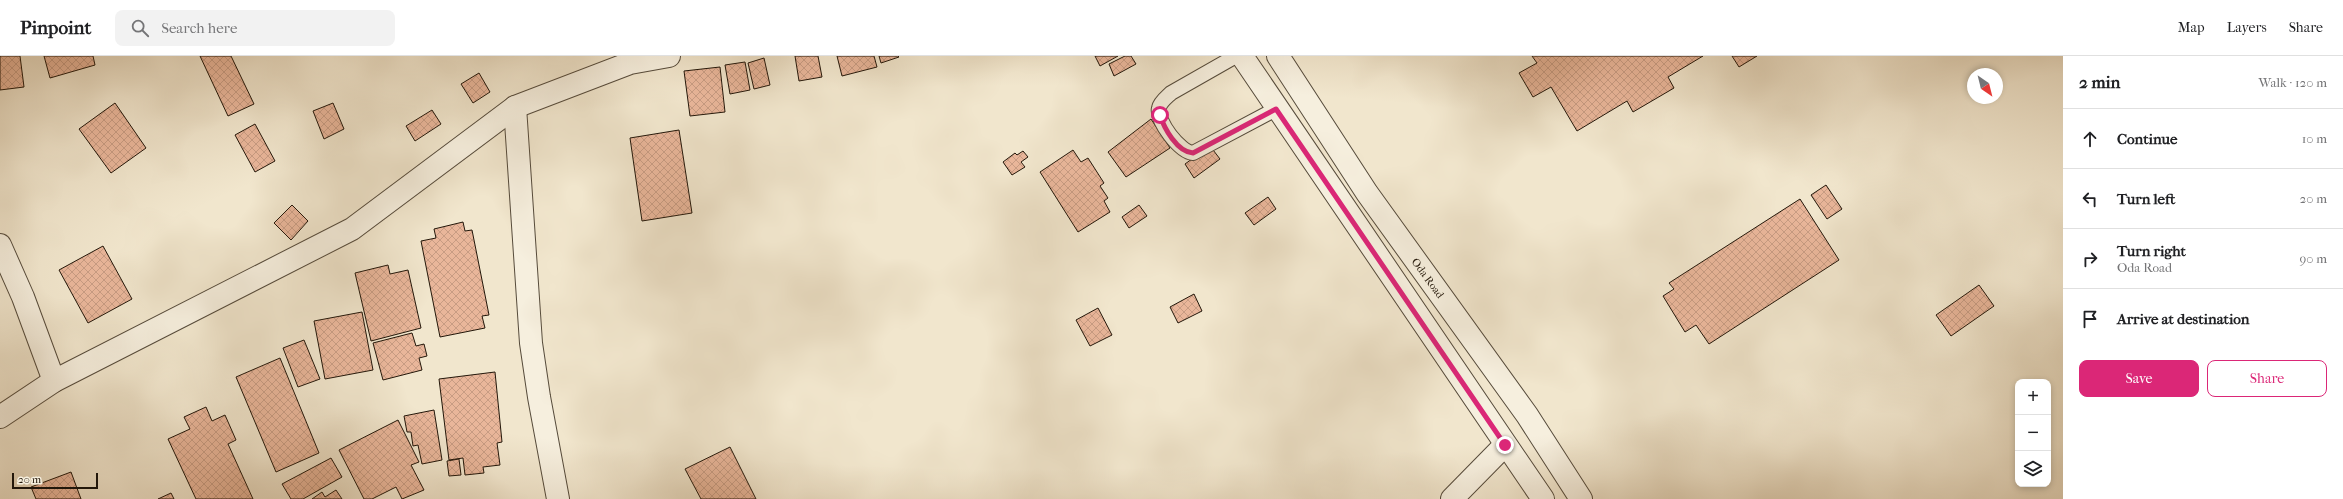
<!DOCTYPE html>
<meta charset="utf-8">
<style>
:root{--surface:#fff;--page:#f2f2f2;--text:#202124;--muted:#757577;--line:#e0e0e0;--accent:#db2777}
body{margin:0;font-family:"IM FELL French Canon",serif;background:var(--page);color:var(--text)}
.controls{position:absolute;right:12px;bottom:12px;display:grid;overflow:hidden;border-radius:8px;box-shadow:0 2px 6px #0003}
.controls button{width:36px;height:36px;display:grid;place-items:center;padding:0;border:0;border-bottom:1px solid var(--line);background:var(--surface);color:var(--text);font:20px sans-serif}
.compass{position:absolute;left:1967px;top:12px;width:36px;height:36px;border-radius:50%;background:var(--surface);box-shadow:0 2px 6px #0003;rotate:145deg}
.scale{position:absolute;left:12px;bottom:10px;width:86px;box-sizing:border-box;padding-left:4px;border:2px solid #23170a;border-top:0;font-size:11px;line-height:14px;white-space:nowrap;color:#23170a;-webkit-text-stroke:3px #f6efde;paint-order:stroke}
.stop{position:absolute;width:12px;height:12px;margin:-9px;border:3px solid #db2777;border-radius:50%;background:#fff}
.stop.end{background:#db2777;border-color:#fff;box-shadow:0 1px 4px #0008}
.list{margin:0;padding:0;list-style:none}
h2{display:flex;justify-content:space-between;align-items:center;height:52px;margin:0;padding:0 16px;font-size:17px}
h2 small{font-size:13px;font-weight:400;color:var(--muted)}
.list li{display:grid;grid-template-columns:26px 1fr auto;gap:12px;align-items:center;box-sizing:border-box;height:60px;padding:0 16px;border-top:1px solid var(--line)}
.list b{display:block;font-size:15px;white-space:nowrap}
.list p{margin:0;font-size:13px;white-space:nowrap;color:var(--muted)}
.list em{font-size:13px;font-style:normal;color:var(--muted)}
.actions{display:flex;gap:8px;padding:12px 16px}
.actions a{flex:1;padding:9px 0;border:1px solid var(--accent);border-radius:8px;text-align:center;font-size:14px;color:var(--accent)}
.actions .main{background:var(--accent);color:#fff}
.icon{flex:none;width:22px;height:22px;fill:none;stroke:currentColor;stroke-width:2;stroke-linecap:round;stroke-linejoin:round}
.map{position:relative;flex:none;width:2063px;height:443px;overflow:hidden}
header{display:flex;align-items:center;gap:24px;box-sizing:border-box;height:56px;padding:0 20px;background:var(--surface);border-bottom:1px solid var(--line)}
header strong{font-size:19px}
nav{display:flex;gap:22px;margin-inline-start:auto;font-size:14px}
.search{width:280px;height:36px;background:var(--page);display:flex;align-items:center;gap:10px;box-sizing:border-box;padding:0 14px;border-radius:8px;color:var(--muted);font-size:15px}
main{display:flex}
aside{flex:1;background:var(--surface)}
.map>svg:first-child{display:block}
.building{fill:url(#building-cross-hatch);stroke:#23170a}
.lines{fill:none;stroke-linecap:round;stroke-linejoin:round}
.service-casing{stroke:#564b3b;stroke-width:16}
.minor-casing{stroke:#564b3b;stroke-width:24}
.tertiary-casing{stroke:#564b3b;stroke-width:24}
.service{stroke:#f6efde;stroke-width:14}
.minor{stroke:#f6efde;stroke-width:22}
.tertiary{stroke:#f6efde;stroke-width:22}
.route{stroke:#db2777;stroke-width:5}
.labels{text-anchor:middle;stroke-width:3.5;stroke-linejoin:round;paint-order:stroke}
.street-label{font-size:11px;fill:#23170a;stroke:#f6efde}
</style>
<header>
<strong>Pinpoint</strong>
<div class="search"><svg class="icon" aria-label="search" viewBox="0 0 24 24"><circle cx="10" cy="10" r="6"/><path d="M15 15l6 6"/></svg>Search here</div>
<nav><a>Map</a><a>Layers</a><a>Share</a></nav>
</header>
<main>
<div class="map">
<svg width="2063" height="443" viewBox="0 0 2063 443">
<defs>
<pattern id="building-cross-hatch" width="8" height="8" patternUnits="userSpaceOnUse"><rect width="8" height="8" fill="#e9b69a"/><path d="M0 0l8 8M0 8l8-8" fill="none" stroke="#c89c83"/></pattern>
</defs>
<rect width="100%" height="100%" fill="#f1e6cd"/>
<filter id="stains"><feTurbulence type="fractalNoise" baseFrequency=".005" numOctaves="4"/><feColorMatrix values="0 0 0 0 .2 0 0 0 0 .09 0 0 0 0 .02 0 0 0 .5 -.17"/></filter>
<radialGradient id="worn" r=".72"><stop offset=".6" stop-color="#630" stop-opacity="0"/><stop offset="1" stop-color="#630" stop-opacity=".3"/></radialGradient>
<!-- building -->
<g class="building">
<polygon points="0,0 20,0 24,31 0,34"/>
<polygon points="44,0 93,0 95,9 50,22"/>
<polygon points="200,0 231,0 254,48 228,60"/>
<polygon points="795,0 818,0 822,21 799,25"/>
<polygon points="837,0 874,0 877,11 842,20"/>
<polygon points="879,0 898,0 899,1 881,7"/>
<polygon points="1095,0 1118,0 1100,10"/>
<polygon points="1125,0 1131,0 1136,8 1114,20 1109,8"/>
<polygon points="1532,0 1703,0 1668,21 1674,32 1633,56 1627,45 1577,75 1551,31 1533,41 1519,17 1537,7"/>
<polygon points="1732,0 1757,0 1739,11"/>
<polygon points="764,2 770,29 754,33 748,7"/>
<polygon points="745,6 750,34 730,38 725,9"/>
<polygon points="720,11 725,56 690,60 684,15"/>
<polygon points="479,17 490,36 473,47 461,28"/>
<polygon points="115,47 146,92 111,117 79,73"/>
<polygon points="333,47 344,73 324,83 313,55"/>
<polygon points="432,54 441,68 415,85 406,70"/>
<polygon points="1151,63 1170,92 1126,121 1108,96"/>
<polygon points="255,68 275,105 255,116 235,79"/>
<polygon points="679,74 692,157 642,165 630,82"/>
<polygon points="1210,90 1220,103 1194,122 1185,108"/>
<polygon points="1073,94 1081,106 1088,102 1104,127 1100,130 1108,142 1104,145 1110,156 1078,176 1040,116"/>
<polygon points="1023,95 1028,101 1021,106 1025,111 1012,119 1003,106 1015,97 1017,99"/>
<polygon points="1826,129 1842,153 1827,163 1811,139"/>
<polygon points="1268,141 1276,153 1254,169 1245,157"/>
<polygon points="1800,143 1839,204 1709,288 1696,269 1685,276 1663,240 1674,233 1669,227"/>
<polygon points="292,149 308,165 291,184 274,167"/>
<polygon points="1139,149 1147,160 1129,172 1122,161"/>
<polygon points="463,166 465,175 472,174 489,259 482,260 485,272 440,281 421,185 436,182 434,173"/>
<polygon points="103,190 132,243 88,267 59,214"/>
<polygon points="388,209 390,218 408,214 421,272 371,285 355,217"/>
<polygon points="1979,229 1994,250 1951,280 1936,259"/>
<polygon points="1194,238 1202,255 1178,267 1170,251"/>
<polygon points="1098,252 1112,279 1090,290 1076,264"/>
<polygon points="362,256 373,314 325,323 314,265"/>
<polygon points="412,277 416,290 424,288 427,300 419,302 422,314 383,324 373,287"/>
<polygon points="304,284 320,323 298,331 283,292"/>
<polygon points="280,302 319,397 276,416 236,321"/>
<polygon points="495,316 502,386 497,387 500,409 483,411 484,417 465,419 463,402 449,404 439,323"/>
<polygon points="206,351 212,365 225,359 236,384 228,388 253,443 196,443 168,383 190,373 184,361"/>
<polygon points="434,354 442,404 422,408 418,389 413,390 411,376 407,376 404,360"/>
<polygon points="398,364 419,406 411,409 424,434 402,443 396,431 372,443 364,443 339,394"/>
<polygon points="730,391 756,443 701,443 685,413"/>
<polygon points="331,402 342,421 303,443 291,443 282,428"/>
<polygon points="459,403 461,419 449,420 447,405"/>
<polygon points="71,416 81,443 36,443 31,431"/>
<polygon points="336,434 342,443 312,443 322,436 325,441"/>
<polygon points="171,437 174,443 158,443"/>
</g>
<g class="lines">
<defs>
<path id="service" d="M1236,0L1171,37C1167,41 1160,46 1159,52C1156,65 1180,96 1193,97L1276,53"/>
<g id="minor">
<polyline points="515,51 531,287 539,341 558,443"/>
<polyline points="0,189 23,241 54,325"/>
<polyline points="0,361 54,325 352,173 515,51 630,7 669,0"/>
<polyline points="1452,443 1505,389"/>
</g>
<g id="tertiary">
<polyline points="1242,0 1543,443"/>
<polyline points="1278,0 1367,137 1527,359 1581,443"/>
</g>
</defs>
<!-- service casing -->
<use href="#service" class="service-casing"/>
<!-- minor casing -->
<use href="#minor" class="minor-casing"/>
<!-- tertiary casing -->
<use href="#tertiary" class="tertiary-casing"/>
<!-- service -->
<use href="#service" class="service"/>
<!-- minor -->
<use href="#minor" class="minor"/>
<!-- tertiary -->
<use href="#tertiary" class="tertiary"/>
</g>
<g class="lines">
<!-- route -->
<path class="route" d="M1160,59C1164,72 1177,96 1193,97L1276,53L1505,389"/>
</g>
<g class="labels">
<!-- street labels -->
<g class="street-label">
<text transform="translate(1428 222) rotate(54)" y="4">Oda Road</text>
</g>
</g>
<rect width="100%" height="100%" filter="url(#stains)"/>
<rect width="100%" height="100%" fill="url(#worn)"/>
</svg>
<div class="controls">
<button>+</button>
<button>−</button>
<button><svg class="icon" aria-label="layers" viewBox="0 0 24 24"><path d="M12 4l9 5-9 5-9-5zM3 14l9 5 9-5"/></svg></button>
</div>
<svg class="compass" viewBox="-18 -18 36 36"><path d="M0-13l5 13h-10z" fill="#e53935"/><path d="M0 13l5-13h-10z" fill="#757577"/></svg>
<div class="scale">20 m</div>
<div class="stop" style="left:1160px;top:59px"></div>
<div class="stop end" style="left:1505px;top:389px"></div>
</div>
<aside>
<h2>2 min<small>Walk · 120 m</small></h2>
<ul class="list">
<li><svg class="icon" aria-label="ahead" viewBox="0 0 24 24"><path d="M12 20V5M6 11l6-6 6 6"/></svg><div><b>Continue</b></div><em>10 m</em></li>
<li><svg class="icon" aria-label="left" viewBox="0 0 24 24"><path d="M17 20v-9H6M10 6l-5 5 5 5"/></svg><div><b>Turn left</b></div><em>20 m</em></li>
<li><svg class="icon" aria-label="right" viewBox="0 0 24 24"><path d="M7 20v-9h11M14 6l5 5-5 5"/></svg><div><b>Turn right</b><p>Oda Road</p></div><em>90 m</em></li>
<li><svg class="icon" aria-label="arrive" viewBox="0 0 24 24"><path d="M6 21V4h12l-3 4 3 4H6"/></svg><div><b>Arrive at destination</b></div></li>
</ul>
<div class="actions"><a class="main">Save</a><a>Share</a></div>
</aside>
</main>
